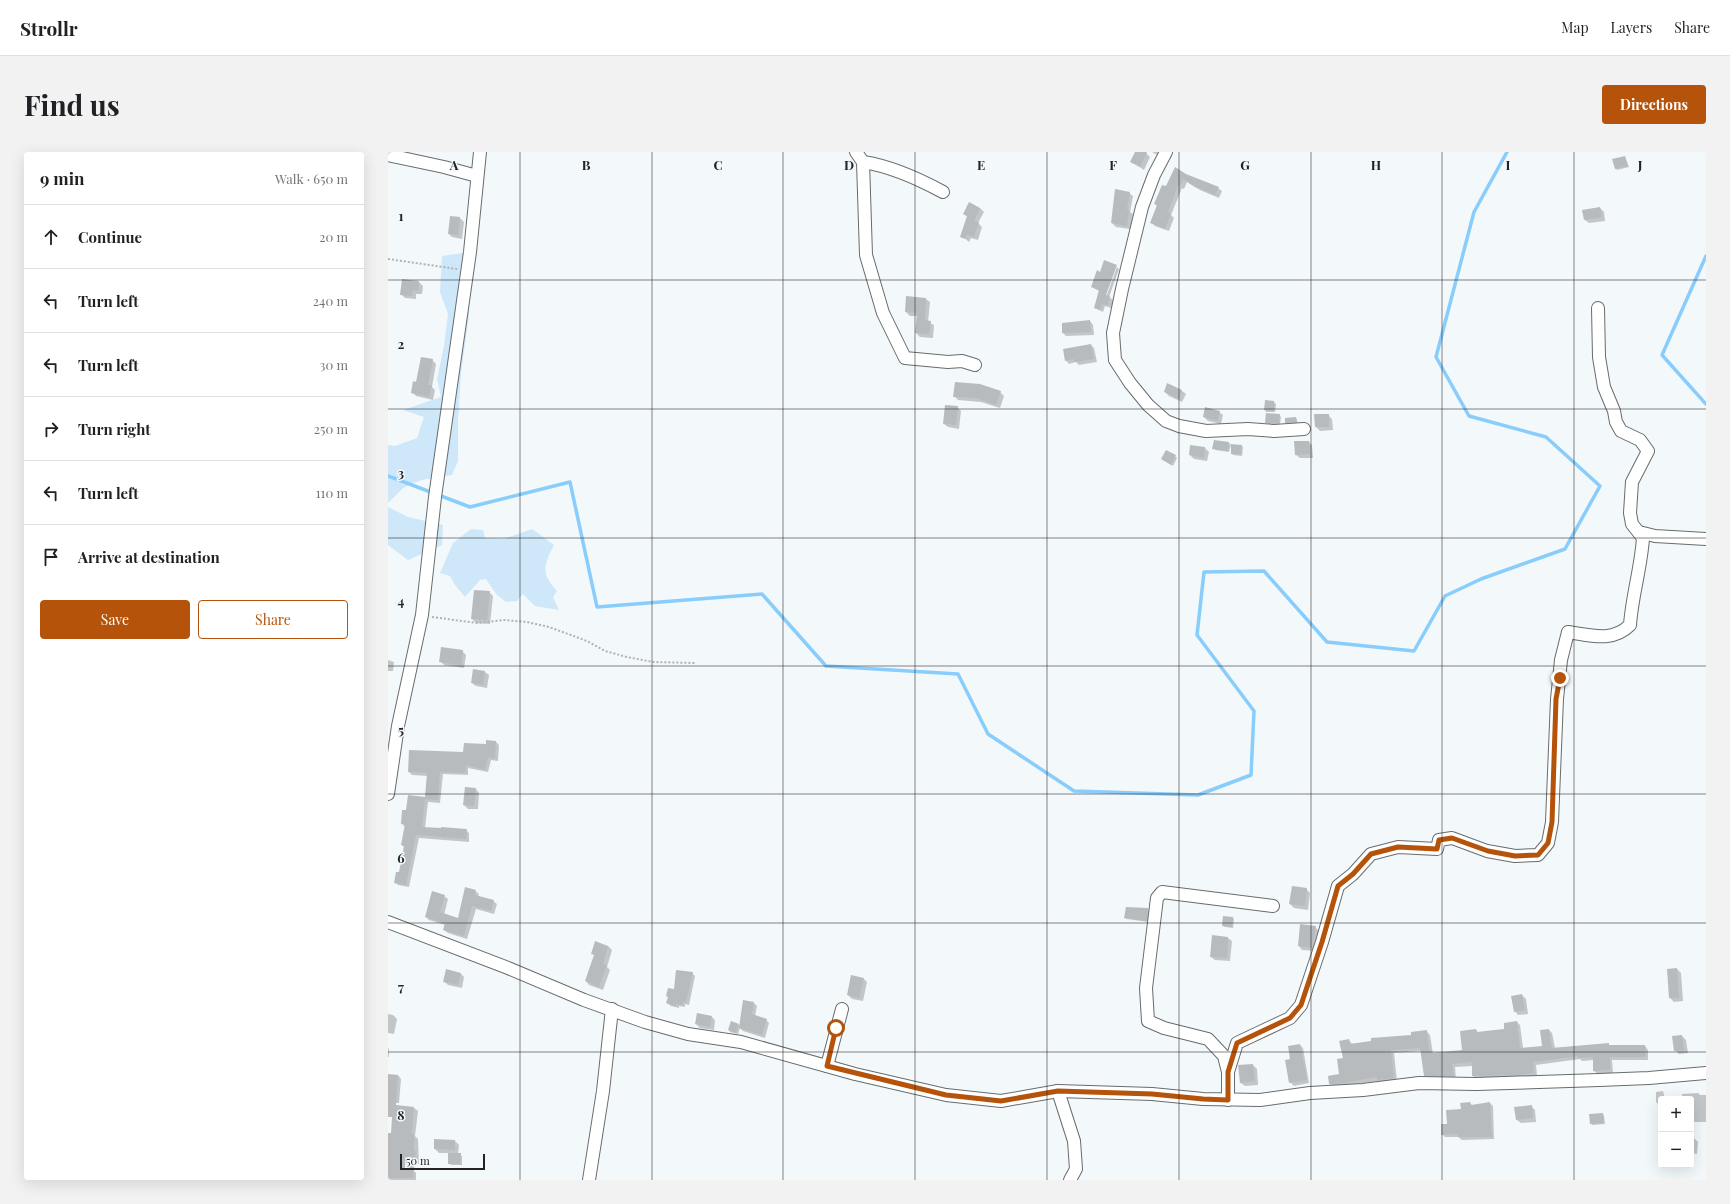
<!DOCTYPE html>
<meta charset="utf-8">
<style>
:root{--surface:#fff;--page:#f2f2f2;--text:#202124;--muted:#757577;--line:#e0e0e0;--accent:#b45309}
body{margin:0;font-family:"Playfair Display",serif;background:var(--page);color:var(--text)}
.controls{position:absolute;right:12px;bottom:12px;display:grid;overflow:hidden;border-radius:4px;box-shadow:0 4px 16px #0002}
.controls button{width:36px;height:36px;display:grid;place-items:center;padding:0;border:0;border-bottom:1px solid var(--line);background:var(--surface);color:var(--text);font:20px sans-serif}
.scale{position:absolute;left:12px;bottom:10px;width:85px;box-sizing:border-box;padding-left:4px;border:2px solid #212324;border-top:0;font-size:11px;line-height:14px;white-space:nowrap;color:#212324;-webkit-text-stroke:3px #f3f8fb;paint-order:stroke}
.stop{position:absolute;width:12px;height:12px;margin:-9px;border:3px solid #b45309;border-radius:50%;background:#fff}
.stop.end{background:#b45309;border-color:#fff;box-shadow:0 1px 4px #0008}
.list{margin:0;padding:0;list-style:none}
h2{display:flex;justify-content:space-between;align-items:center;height:52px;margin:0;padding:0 16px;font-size:17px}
h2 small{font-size:13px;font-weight:400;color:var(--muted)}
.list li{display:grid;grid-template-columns:26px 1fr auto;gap:12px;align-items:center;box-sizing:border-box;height:64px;padding:0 16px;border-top:1px solid var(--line)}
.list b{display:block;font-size:15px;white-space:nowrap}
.list em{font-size:13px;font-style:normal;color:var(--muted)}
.actions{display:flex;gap:8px;padding:12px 16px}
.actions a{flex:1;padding:9px 0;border:1px solid var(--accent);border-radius:4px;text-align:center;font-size:14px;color:var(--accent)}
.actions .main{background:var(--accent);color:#fff}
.icon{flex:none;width:22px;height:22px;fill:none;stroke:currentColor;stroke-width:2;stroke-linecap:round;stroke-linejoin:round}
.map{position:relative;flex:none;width:1318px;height:1028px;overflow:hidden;border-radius:4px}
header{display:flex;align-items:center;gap:24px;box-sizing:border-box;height:56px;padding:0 20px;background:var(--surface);border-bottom:1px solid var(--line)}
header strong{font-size:19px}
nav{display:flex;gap:22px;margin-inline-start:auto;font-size:14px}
.intro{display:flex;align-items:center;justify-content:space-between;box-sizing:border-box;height:96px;padding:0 24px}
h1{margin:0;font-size:28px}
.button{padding:10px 18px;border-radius:4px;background:var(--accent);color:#fff;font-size:14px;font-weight:700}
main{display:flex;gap:24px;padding:0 24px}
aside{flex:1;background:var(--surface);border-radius:4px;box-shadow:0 4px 16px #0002}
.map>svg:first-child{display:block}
.green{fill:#cee7f9}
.shadow{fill:#0003}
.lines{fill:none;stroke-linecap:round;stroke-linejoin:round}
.stream{stroke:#88cdfc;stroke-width:3.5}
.building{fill:#b7bbbe}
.minor-casing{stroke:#686c6e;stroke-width:14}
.path{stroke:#aeb2b4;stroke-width:2;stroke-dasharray:2 2;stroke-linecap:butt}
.minor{stroke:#fff;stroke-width:12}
.route{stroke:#b45309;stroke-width:5}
.grid{fill:none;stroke:#212324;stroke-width:1;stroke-opacity:0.55}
.grid-label{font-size:13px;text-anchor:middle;font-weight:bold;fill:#212324;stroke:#f3f8fb;stroke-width:3;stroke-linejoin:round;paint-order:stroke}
</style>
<header>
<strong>Strollr</strong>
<nav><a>Map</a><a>Layers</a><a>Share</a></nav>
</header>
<div class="intro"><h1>Find us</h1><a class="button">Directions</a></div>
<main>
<aside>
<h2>9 min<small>Walk · 650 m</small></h2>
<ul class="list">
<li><svg class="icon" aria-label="ahead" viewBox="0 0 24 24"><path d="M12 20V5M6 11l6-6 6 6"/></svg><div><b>Continue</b></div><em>20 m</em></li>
<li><svg class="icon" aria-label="left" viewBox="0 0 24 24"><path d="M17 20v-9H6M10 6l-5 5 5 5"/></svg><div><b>Turn left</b></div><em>240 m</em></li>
<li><svg class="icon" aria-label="left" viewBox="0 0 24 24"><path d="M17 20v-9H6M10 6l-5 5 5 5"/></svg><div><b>Turn left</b></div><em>30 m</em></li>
<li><svg class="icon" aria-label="right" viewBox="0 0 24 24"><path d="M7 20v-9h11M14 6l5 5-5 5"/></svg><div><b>Turn right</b></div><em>250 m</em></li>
<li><svg class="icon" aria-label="left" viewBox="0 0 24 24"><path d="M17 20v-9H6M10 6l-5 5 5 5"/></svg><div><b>Turn left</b></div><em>110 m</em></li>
<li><svg class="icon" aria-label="arrive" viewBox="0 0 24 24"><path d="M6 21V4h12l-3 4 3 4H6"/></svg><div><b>Arrive at destination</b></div></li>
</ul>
<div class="actions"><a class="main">Save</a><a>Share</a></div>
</aside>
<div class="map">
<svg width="1318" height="1028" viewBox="0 0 1318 1028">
<rect width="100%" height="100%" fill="#f3f8fb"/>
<!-- green -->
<g class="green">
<polygon points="82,100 81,163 73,221 70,268 70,309 64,323 33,328 15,336 0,351 0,293 7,294 29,286 36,265 15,258 53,245 49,227 56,194 60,162 52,140 54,104"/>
<polygon points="0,355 20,365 55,373 54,393 20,408 0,393"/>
<path d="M83,377L95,378L97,386L116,387L144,377L166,393C156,413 152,421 169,439L165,445L171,458L147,454L135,442L129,449L118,450L108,442L98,427L92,428L77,445L67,433L62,424L52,421L65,391Z"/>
</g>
<!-- shadow -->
<g class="shadow">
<polygon points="749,0 757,0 762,5 756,18 744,10"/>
<polygon points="764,0 770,0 769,3"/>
<polygon points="1237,5 1241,15 1229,18 1228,16"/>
<polygon points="798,23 830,36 834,39 831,46 812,38 799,30 796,37 794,36 783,63 786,66 781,79 767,74 763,70 769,54 767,52 778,35"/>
<polygon points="741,41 745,44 742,60 745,62 742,77 728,75 724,71"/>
<polygon points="592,56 596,60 590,71 594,75 590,88 583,86 581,90 574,84 580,65 576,62"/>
<polygon points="1212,56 1216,60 1217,69 1201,71 1197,68"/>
<polygon points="63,65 72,66 76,70 74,87 64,85 61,82"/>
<polygon points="717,109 728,114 715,147 717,148 729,115 731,117 721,145 725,148 723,156 717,154 715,160 707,156 711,139 704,135 713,121"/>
<polygon points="31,130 35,134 34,142 28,142 28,147 17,146 13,142"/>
<polygon points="538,147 542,150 540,170 546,173 545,186 532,185 528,181 529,164 522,164 518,160"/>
<polygon points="702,169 705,173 706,183 678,184 675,181"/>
<polygon points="703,193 706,196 709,210 691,213 688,210 681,212 678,208"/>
<polygon points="44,208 48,212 44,235 47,238 45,248 28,244 24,240"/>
<polygon points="794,239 798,242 794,250 781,244 777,240"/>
<polygon points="612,240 616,244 612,256 593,250 570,248 566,244"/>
<polygon points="886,250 888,252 887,260 878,260 877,258"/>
<polygon points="569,255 573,259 571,277 560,275 556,272"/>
<polygon points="831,260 835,263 833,272 820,269 816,265"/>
<polygon points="891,263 893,265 892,272 880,272 878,270"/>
<polygon points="927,263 940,263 944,267 945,278 932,279 928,275"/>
<polygon points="908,266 910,271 900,272 898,270"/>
<polygon points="827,289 841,291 843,293 841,300 827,298 826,296"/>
<polygon points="921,290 924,293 925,306 912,306 908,303"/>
<polygon points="853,294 855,295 854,304 845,303 844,302"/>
<polygon points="817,296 821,300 819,309 806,307 802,303"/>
<polygon points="787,304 789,306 785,314 774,307"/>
<polygon points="101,440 105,444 102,472 88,471 84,467"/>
<polygon points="74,499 78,503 76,516 56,513 52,509"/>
<polygon points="0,508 6,510 5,519 0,519"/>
<polygon points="97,520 101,523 99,536 88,534 84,531"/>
<polygon points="99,589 108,590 111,593 110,609 103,608 100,620 80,616 80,623 55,622 52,651 40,650 37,676 78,678 81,681 81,690 31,686 21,735 10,733 7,730 12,722 17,696 14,693 17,675 14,672 19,659 38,646 40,624 24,623 21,620 99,593"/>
<polygon points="88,637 91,641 90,657 80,657 76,653"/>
<polygon points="918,737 922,741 920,758 906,756 902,752"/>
<polygon points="87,739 91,742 90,745 105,749 109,752 106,762 88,757 79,787 60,781 56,778 57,773 41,768 38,765 56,744 60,747 56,763 71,767"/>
<polygon points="760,757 761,758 760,770 739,767 737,766"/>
<polygon points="845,766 846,767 845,776 837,775 835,774"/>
<polygon points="927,775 931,779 928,799 914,798 911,794"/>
<polygon points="840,786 844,789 842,809 827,808 823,805"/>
<polygon points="207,791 220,794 224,798 219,815 222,818 215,838 201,833 198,829 207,804 204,801"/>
<polygon points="1289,817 1293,821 1295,849 1286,850 1282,846"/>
<polygon points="72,821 76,825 74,836 60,833 56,829"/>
<polygon points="304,821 307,824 301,853 297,852 297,855 291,854 291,856 283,854 279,851 281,846 279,844"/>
<polygon points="475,826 479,830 475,849 464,847 460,843"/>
<polygon points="1134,843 1138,847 1140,862 1130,863 1127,859"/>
<polygon points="366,851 369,854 367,864 378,868 381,871 377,886 355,879 352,876 350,882 342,880 341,878 351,873 352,874"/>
<polygon points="0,862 5,863 9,867 6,882 0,881"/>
<polygon points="324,865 327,868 326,878 312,876 308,872"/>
<polygon points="1129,870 1132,873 1135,896 1156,895 1153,879 1161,878 1164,881 1167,896 1220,892 1222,894 1257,894 1260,898 1260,908 1224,908 1225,921 1210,922 1206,919 1206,908 1194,909 1192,907 1148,913 1149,924 1089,927 1085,924 1085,914 1067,915 1068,927 1041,927 1037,923 1033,899 1006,901 1009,929 994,931 991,929 962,933 963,934 945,935 942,932 941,924 952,923 961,888 964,892 1024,884 1038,879 1042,883 1045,902 1076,899 1088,878 1090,881 1118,878"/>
<polygon points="1294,884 1298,888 1300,901 1291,902 1287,898"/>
<polygon points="912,893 915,896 921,931 906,934 902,930 903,908"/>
<polygon points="0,896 1,897 1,905 0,905"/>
<polygon points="865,913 869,917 870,933 857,934 853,931"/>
<polygon points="0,923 10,923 13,927 11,951 3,951 0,948"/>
<polygon points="1275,939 1277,947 1273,947 1273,951 1270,952 1268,950 1268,940"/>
<polygon points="1310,941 1312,943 1318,943 1318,975 1318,970 1303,970 1303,947 1294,947 1294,942"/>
<polygon points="1082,951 1085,954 1102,951 1105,954 1106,987 1074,988 1070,985 1057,985 1054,982 1060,973"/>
<polygon points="6,954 26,956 30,959 27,984 30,987 31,1012 0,1009 0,982 4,982"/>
<polygon points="1143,954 1147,958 1148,970 1133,971 1129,968"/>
<polygon points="1215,962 1216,964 1217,972 1204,973 1203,971"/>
<polygon points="1303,986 1306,986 1310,990 1309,1002 1303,1001"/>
<polygon points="67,989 71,993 70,1002 74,1004 74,1013 63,1013 61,1011 61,1001 51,1001 47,997"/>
<polygon points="25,1018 28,1021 28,1028 0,1028 0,1020"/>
</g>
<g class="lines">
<!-- stream -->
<g class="stream">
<polyline points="1318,104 1274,203 1318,252"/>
<polyline points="0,324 82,355 182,330 209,455 374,442 438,514 570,522 600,582 686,639 810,643 863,623 866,559 809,483 816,420 876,419 939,490 1026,499 1057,444 1093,427 1177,397 1212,334 1158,285 1081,264 1048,205 1086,60 1119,0"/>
</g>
</g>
<!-- building -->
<g class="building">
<polygon points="747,0 759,0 752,15 742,10"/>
<polygon points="1237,4 1240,14 1227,17 1224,7"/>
<polygon points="787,15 798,22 831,35 827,43 807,35 795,27 792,34 790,33 780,60 783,62 777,77 762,71 769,53 766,52 774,33 778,34"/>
<polygon points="727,37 742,40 739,57 741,58 739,74 723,71"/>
<polygon points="581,50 592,56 586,69 591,70 586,85 579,83 577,87 572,85 579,64 575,62"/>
<polygon points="1212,55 1214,65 1196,68 1194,58"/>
<polygon points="62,64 72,65 70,83 60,82"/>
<polygon points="716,108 729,113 718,143 722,144 720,153 714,152 712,158 706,156 711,138 703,135 709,118 712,120"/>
<polygon points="14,127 31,129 30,139 25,138 24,144 12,143"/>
<polygon points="518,144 538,146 537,168 543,169 541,182 527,181 529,161 517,160"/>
<polygon points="702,168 703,180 674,181 674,171"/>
<polygon points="703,192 706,207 686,210 686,207 677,209 675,197"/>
<polygon points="33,205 45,207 40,233 44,233 41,245 23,241 25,229 28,230"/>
<polygon points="567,230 592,232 613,239 608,253 588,246 565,245"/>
<polygon points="779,231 794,238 791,247 776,240"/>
<polygon points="877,248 886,249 886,259 876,258"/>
<polygon points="557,253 570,254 568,273 555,272"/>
<polygon points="817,255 832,259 830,269 815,265"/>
<polygon points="878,261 892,262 891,271 877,271"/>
<polygon points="926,262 941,262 941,275 927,275"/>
<polygon points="908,265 909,270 897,271 897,266"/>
<polygon points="826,288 841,290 840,299 824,297"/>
<polygon points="906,289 921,289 922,302 907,303"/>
<polygon points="843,292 854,293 853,302 843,302"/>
<polygon points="802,293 817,295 816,306 801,303"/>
<polygon points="778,298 788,303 783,313 773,307"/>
<polygon points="86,438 102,439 99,468 83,467"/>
<polygon points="53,495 75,498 73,513 51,510"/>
<polygon points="85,517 97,519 95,533 83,531"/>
<polygon points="98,588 108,589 107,606 100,606 97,618 78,613 77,621 52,620 50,648 37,647 34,675 53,676 53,675 79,677 78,687 28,683 18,733 6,731 8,720 11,720 16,694 13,693 17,672 13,672 14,658 18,658 20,643 37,645 39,621 20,620 21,598 75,600 76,591 98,592"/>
<polygon points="77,635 88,636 86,654 75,653"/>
<polygon points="904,734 919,736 917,754 901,752"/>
<polygon points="77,735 88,738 87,743 106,748 103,759 84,754 76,784 55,778 57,771 37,765 44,739 57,743 52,760 70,766"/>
<polygon points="738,755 760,756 759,769 736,766"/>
<polygon points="835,764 845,765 844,775 834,774"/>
<polygon points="912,772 928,774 924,796 910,794"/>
<polygon points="824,783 840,785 839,806 822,805"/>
<polygon points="207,789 220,794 215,812 219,813 211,835 197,829 206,803 203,802"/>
<polygon points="1289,816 1291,846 1281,846 1279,817"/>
<polygon points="58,817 73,821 70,833 55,830"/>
<polygon points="288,818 305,820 298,850 295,849 294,853 288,852 288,854 278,851 280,845 278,844 280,836 286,837"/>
<polygon points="463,823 476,826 471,846 459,843"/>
<polygon points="1134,842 1137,858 1126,860 1123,844"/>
<polygon points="355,848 366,850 364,862 379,867 374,883 351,876"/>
<polygon points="309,861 324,864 322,875 307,872"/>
<polygon points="343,869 351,872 348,881 340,878"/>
<polygon points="1129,869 1132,896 1154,894 1152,878 1161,877 1164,896 1221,891 1221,893 1257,893 1258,905 1222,905 1222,918 1205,919 1205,905 1190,906 1190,904 1145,910 1146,921 1128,923 1084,924 1084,910 1064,912 1066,924 1036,924 1032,896 1003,898 1006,926 989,928 989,925 960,930 960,931 941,932 940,924 951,922 949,907 955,906 951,889 961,887 962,892 983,889 983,886 1023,883 1023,880 1039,878 1041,898 1043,898 1043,901 1074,898 1072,879 1088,877 1089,880 1116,877 1116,871"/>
<polygon points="1294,883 1296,898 1286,899 1284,884"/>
<polygon points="912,892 919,928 901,931 897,908 902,907 900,894"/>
<polygon points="865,912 867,929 852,931 850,913"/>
<polygon points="0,922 10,923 8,953 26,955 24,982 26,982 26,999 28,999 25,1026 0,1026 0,981 3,981 4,965 0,965"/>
<polygon points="1082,950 1083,953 1102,950 1104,985 1070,985 1070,982 1053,983 1053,972 1059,972 1058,958 1073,957 1072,951"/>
<polygon points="1144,953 1145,966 1128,968 1126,955"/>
<polygon points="1215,961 1216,971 1202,972 1201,962"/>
<polygon points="46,987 67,988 67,998 46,997"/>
<polygon points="60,1001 73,1001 72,1012 60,1012"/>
</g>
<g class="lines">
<defs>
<g id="minor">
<polyline points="468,0 475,10 478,103 495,161 517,206 560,210 574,209 587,213"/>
<polyline points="778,0 766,23 754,55 734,137 725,181 727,208 742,231 760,253 778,269 791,274 818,279 860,277 886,279 916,277"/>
<polyline points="0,3 56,15 89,24"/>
<path d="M475,10C502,14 531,27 555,40"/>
<polyline points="1251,380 1267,384 1318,387"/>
<polyline points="0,642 10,574 34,463 47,345 82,100 92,0"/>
<polyline points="0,770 120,816 196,848 257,870 300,882 353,890 467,922 558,943 613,949 670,939 764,942 815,947 872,948 922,941 975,938 1031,931 1088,932 1211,928 1261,926 1318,921"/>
<polyline points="439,914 454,857"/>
<path d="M840,920L849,891L902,866L913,853L934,790L950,734L965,722L983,702L1010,695L1049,697L1051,688L1064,686L1099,699L1127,704L1150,703L1160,691L1164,670L1169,547L1173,508L1180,480C1202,483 1224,491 1242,473C1244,444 1253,416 1255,386L1244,372L1242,361L1244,330L1260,299L1252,288L1233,279L1228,270L1226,259L1216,235L1211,205L1210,156"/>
<polyline points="670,939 686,989 688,1017 682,1028"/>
<polyline points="840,948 840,920 836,904 820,887 776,876 760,869 758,836 769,746 774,740 885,754"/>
<polyline points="201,1028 215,939 224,857"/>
</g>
</defs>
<!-- minor casing -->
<use href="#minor" class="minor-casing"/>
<!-- path -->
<g class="path">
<polyline points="0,107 69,117"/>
<polyline points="44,465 89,471 116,468 139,470 161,475 199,489 217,499 239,505 265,510 307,511"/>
</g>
<!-- minor -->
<use href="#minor" class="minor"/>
</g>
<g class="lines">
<!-- route -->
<polyline class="route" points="448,876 439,914 558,943 613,949 670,939 764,942 815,947 840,948 840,920 849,891 902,866 913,853 934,790 950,734 965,722 983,702 1010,695 1049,697 1051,688 1064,686 1100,699 1127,704 1150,703 1160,691 1164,670 1168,547 1172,526"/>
</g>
<!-- grid -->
<path class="grid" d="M132,0V1028M264,0V1028M395,0V1028M527,0V1028M659,0V1028M791,0V1028M923,0V1028M1054,0V1028M1186,0V1028M0,128H1318M0,257H1318M0,386H1318M0,514H1318M0,642H1318M0,771H1318M0,900H1318"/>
<g class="grid-label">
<text x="66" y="18">A</text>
<text x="198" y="18">B</text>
<text x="330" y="18">C</text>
<text x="461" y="18">D</text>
<text x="593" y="18">E</text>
<text x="725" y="18">F</text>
<text x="857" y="18">G</text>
<text x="988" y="18">H</text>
<text x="1120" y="18">I</text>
<text x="1252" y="18">J</text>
<text x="13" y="69">1</text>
<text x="13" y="197">2</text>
<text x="13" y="326">3</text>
<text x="13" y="454">4</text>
<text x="13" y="583">5</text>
<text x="13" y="711">6</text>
<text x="13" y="840">7</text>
<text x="13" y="968">8</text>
</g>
</svg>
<div class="controls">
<button>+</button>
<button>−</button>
</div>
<div class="scale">50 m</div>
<div class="stop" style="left:448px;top:876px"></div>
<div class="stop end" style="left:1172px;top:526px"></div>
</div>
</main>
